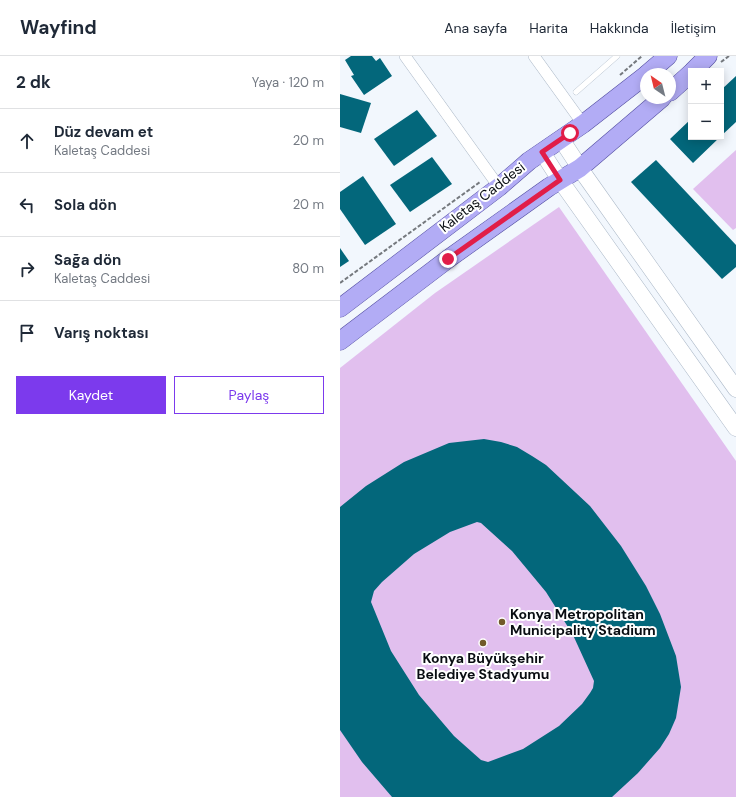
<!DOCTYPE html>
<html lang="tr">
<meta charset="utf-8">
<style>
:root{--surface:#fff;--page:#f2f2f3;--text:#1f2937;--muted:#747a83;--line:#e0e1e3;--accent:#7c3aed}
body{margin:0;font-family:"DM Sans",sans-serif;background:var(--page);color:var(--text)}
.controls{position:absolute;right:12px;top:12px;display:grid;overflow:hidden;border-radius:0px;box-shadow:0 2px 10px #0003}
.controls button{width:36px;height:36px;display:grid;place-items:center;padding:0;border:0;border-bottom:1px solid var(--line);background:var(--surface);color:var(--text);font:20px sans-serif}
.compass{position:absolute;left:300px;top:12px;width:36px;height:36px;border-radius:50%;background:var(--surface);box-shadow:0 2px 10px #0003;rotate:325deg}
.stop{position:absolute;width:12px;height:12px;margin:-9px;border:3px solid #e11d48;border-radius:50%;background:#fff}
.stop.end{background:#e11d48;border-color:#fff;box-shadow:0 1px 4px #0008}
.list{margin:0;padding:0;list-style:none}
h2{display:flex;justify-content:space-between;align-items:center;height:52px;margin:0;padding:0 16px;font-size:17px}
h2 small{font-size:13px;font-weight:400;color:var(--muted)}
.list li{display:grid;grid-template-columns:26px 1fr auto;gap:12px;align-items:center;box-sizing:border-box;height:64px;padding:0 16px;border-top:1px solid var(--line)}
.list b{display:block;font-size:15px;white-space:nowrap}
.list p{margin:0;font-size:13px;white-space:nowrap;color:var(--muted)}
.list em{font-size:13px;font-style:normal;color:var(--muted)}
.actions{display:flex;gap:8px;padding:12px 16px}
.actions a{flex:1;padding:9px 0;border:1px solid var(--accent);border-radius:0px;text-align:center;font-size:14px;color:var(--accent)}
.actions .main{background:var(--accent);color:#fff}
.icon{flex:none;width:22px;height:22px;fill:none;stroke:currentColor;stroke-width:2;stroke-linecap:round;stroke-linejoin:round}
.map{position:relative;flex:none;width:396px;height:741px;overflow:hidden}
header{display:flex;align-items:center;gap:24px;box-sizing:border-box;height:56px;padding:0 20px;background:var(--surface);border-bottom:1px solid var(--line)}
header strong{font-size:19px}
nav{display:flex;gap:22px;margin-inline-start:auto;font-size:14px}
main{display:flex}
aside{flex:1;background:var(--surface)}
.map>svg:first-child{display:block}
.green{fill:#e1bfee}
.building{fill:#03677b;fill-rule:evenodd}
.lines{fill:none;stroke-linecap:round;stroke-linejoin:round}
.lane-casing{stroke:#acb9c8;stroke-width:6}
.street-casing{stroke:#acb9c8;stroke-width:12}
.secondary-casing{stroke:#acb9c8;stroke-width:17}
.primary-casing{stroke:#5550a2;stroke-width:19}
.path{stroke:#75797e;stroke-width:2;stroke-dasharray:4 2;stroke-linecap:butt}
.lane{stroke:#fff;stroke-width:5.5}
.street{stroke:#fff;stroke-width:11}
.secondary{stroke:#fff;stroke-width:16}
.primary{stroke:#b2acf5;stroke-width:18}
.route{stroke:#e11d48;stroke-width:5}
.poi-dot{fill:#715a2a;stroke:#fff;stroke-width:1.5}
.labels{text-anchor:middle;stroke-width:4;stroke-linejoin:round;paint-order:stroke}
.street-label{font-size:14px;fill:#090d12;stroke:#fff}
.poi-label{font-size:14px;font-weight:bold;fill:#090d12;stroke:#fff;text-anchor:start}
</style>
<header>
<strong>Wayfind</strong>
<nav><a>Ana sayfa</a><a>Harita</a><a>Hakkında</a><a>İletişim</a></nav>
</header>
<main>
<aside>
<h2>2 dk<small>Yaya · 120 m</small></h2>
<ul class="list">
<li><svg class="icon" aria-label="ahead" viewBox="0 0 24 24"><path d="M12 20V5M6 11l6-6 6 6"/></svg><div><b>Düz devam et</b><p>Kaletaş Caddesi</p></div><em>20 m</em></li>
<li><svg class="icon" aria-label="left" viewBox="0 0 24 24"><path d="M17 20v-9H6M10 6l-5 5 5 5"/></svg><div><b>Sola dön</b></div><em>20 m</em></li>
<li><svg class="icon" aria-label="right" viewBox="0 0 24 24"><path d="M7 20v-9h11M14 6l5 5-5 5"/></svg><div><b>Sağa dön</b><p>Kaletaş Caddesi</p></div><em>80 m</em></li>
<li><svg class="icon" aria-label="arrive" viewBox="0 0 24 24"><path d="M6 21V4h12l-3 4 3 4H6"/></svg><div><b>Varış noktası</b></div></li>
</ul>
<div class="actions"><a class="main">Kaydet</a><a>Paylaş</a></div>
</aside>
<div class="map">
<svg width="396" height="741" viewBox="0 0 396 741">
<rect width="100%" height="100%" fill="#f2f7fd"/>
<!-- green -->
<g class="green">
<polygon points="396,94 396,172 393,174 353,133"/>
<polygon points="219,151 396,405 396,741 0,741 0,312 95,237"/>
</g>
<!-- building -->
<g class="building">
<polygon points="11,0 32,0 36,5 40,2 52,20 24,39 11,20 14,19 5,4"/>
<polygon points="396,20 396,66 381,80 381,34"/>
<polygon points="0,38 31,47 21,77 0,71"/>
<polygon points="77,54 97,80 54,110 34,83"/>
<polygon points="351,63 351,81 380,81 353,107 330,83"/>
<polygon points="92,101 112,128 70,156 50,129"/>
<polygon points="316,104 396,189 396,211 382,223 291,126"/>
<polygon points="23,120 56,168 25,189 0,153 0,136"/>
<polygon points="0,192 9,205 0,211"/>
<path d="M144,383L161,386L177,391L192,400L206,409L250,450L281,490L306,530L320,558L336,600L341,631L336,662L329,678L320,692L298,717L272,741H52L22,706L0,674V451L26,430L64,406L109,387ZM137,466L141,467L172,495L206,536L233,579L254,625L253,632L250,637L242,648L219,670L183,693L148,706L141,704L114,680L79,639L51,595L31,546L34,535L42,526L74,498L110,476Z"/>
</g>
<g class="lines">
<defs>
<polyline id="lane" points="236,36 277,0"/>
<g id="street">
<polyline points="65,0 159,131"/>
<polyline points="194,0 243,68"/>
</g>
<g id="secondary">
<polyline points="221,83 246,121 396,333"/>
<polyline points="202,96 220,124 396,372"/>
</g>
<g id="primary">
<polyline points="353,15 368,0"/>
<polyline points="307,18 328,0"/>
<polyline points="330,36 351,17"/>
<polyline points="0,252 159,131 189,105 243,68 306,19"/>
<polyline points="0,285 108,203 209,131 240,112 322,42"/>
</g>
</defs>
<!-- lane casing -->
<use href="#lane" class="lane-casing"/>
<!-- street casing -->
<use href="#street" class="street-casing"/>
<!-- secondary casing -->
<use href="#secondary" class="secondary-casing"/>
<!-- primary casing -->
<use href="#primary" class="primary-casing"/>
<!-- path -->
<g class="path">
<polyline points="381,6 389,0"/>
<polyline points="280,19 302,0"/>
<polyline points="0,227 140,126"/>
</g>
<!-- lane -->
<use href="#lane" class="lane"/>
<!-- street -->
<use href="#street" class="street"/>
<!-- secondary -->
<use href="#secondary" class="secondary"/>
<!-- primary -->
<use href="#primary" class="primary"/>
</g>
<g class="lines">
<!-- route -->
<polyline class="route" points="108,203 220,124 202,96 230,77"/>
</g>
<!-- markers -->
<g class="poi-dot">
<circle cx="162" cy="566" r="4"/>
<circle cx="143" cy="587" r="4"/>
</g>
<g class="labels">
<!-- street labels -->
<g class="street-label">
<text transform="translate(142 141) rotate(-38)" y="5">Kaletaş Caddesi</text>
</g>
<!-- poi labels -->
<g class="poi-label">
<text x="170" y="563">Konya Metropolitan<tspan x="170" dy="16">Municipality Stadium</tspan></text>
<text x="143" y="607" text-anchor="middle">Konya Büyükşehir<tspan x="143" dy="16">Belediye Stadyumu</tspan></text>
</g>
</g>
</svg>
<div class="controls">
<button>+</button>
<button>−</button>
</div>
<svg class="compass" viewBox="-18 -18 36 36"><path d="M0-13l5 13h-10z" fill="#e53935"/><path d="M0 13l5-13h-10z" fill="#747a83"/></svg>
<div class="stop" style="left:230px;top:77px"></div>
<div class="stop end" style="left:108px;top:203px"></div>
</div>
</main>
